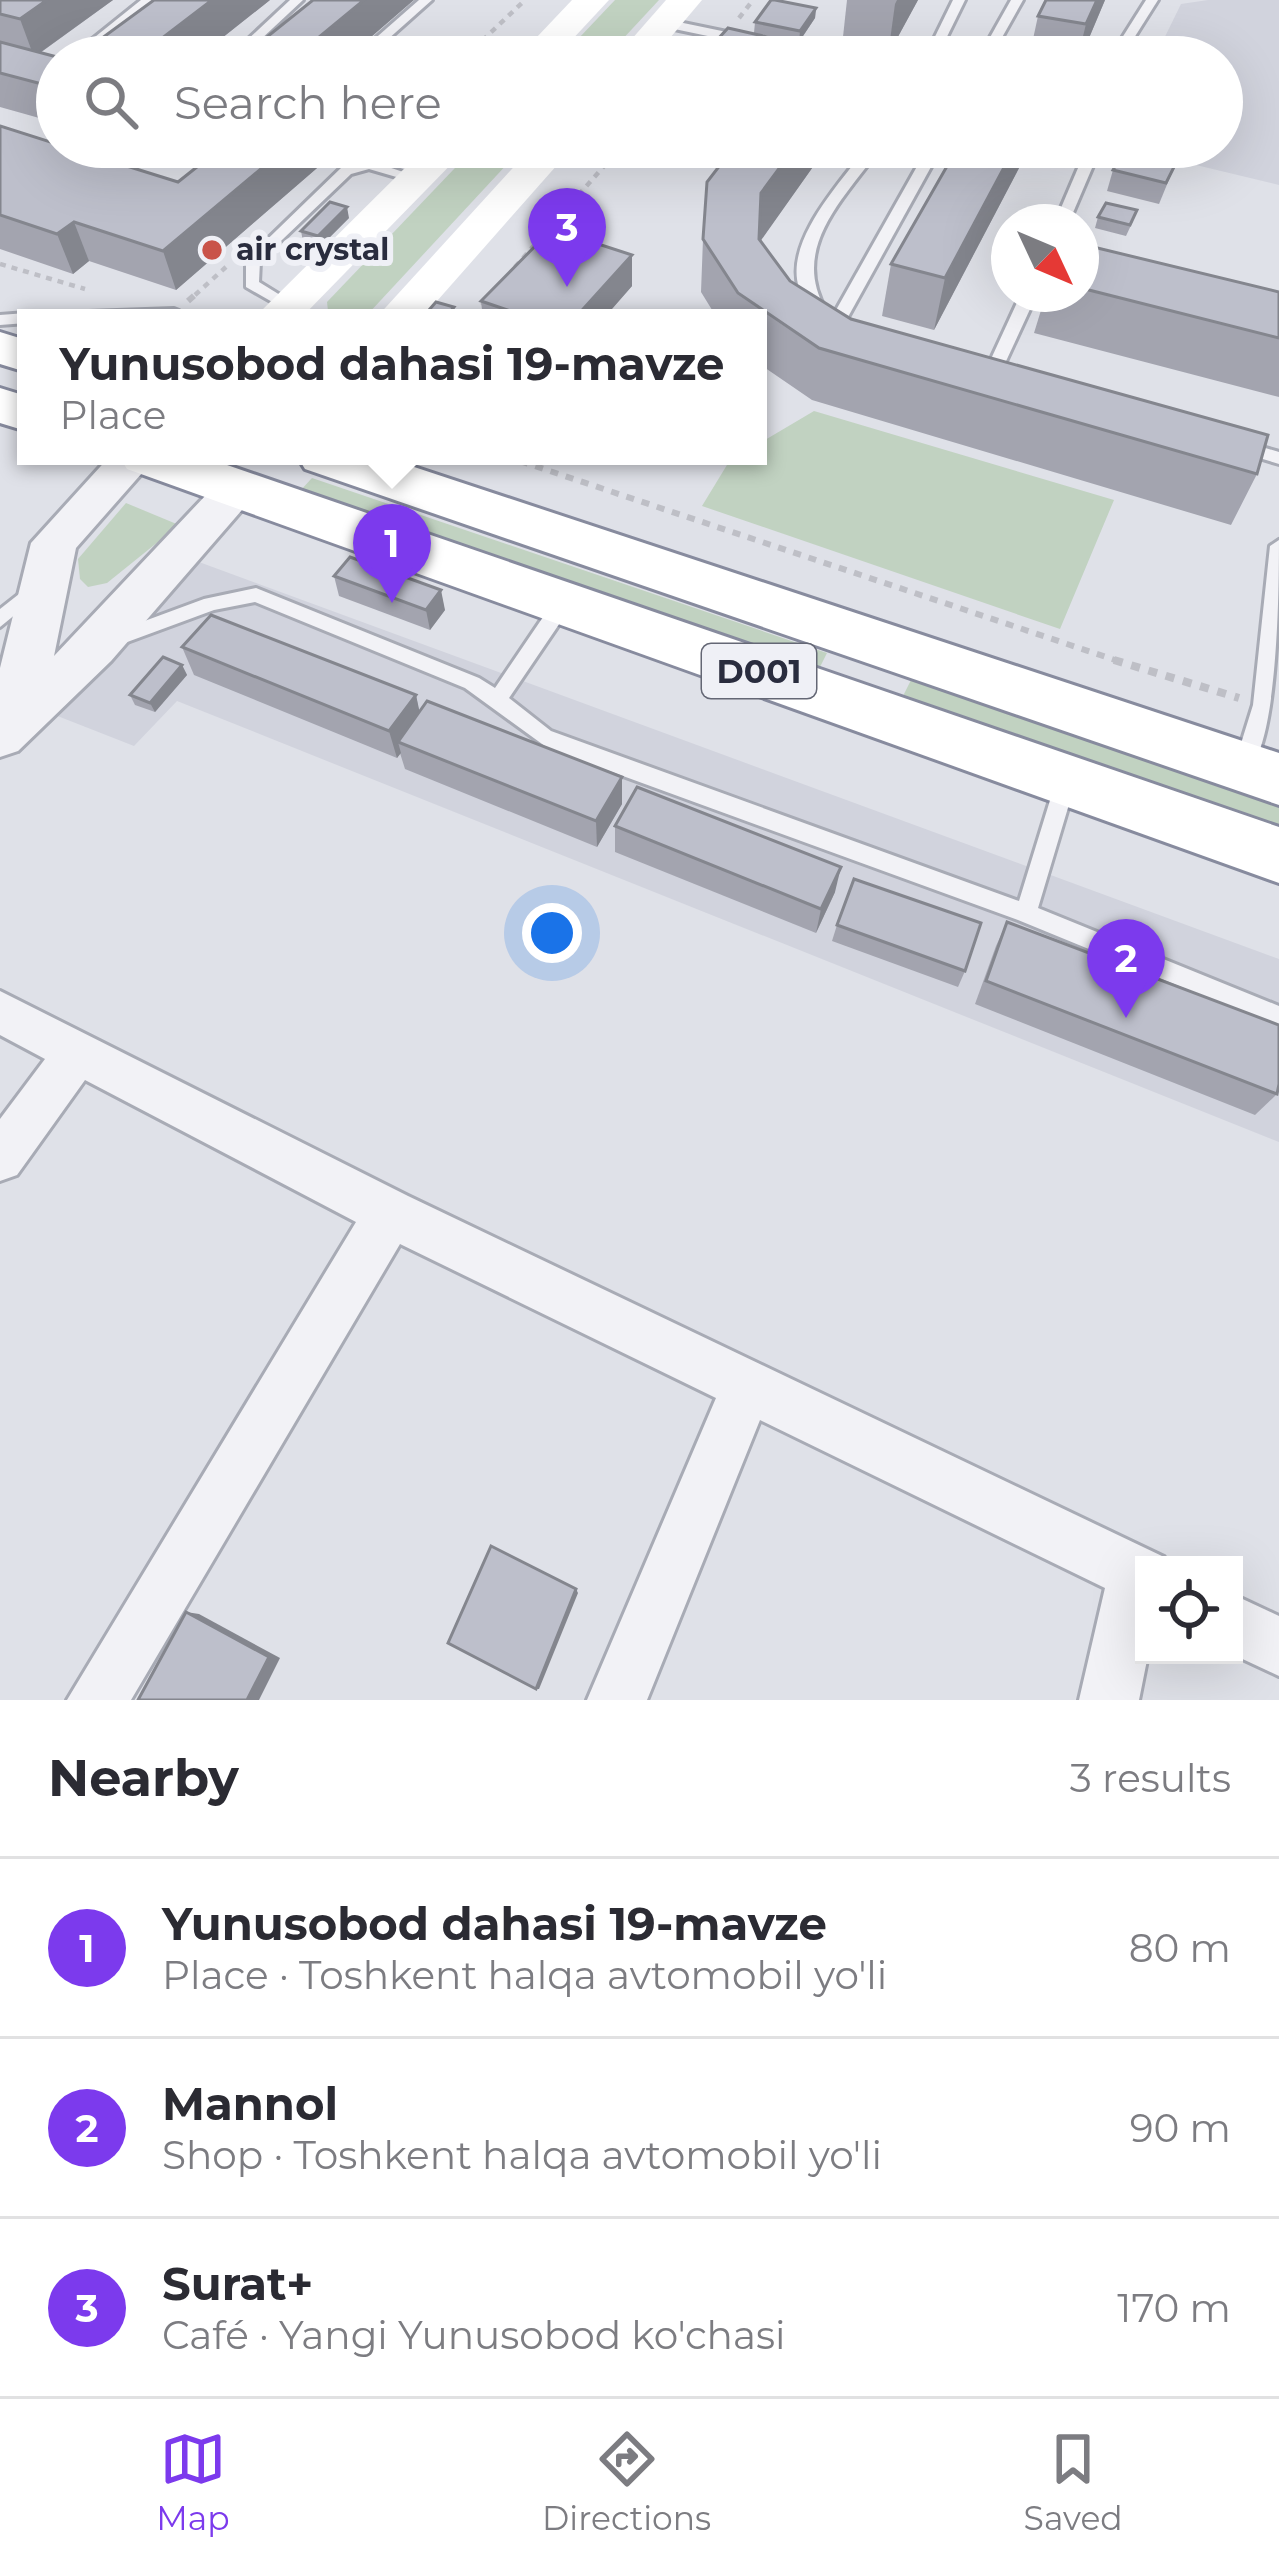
<!DOCTYPE html>
<meta charset="utf-8">
<style>
:root{--surface:#fff;--page:#f2f2f3;--text:#2b2b33;--muted:#7c7c81;--line:#e1e1e2;--accent:#7c3aed}
body{margin:0;font-family:Montserrat,sans-serif;background:var(--page);color:var(--text)}
.controls{position:absolute;right:36px;bottom:36px;display:grid;overflow:hidden;border-radius:0px;box-shadow:0 12px 48px #0002}
.controls button{width:108px;height:108px;display:grid;place-items:center;padding:0;border:0;border-bottom:3px solid var(--line);background:var(--surface);color:var(--text);font:60px sans-serif}
.compass{position:absolute;left:991px;top:204px;width:108px;height:108px;border-radius:50%;background:var(--surface);box-shadow:0 12px 48px #0002;rotate:134deg}
.you{position:absolute;left:552px;top:933px;width:42px;height:42px;margin:-30px;border:9px solid #fff;border-radius:50%;background:#1a73e8;box-shadow:0 0 0 18px #1a73e833}
.badge{display:grid;place-items:center;width:78px;height:78px;border-radius:50%;background:var(--accent);color:#fff;font-size:39px;font-weight:700}
.pin{position:absolute;translate:-50% -99px;filter:drop-shadow(0 3px 6px #0008)}
.pin::after{content:'';position:absolute;top:63px;width:42px;height:36px;background:inherit;clip-path:polygon(0 0,100% 0,50% 100%)}
.popup{position:absolute;left:17px;top:309px;width:750px;height:156px;box-sizing:border-box;display:grid;place-content:center;border-radius:0px;background:var(--surface);filter:drop-shadow(0 3px 9px #0005);font-size:39px;white-space:nowrap;color:var(--muted)}
.popup b{font-size:45px;color:var(--text)}
.popup::after{content:'';position:absolute;left:50%;top:100%;margin-left:-24px;border:24px solid transparent;border-top-color:var(--surface)}
.list{margin:0;padding:0;list-style:none}
h2{display:flex;justify-content:space-between;align-items:center;height:156px;margin:0;padding:0 48px;font-size:51px}
h2 small{font-size:39px;font-weight:400;color:var(--muted)}
.list li{display:grid;grid-template-columns:78px 1fr auto;gap:36px;align-items:center;box-sizing:border-box;height:180px;padding:0 48px;border-top:3px solid var(--line)}
.list b{display:block;font-size:45px;white-space:nowrap}
.list p{margin:0;font-size:39px;white-space:nowrap;color:var(--muted)}
.list em{font-size:39px;font-style:normal;color:var(--muted)}
.icon{flex:none;width:66px;height:66px;fill:none;stroke:currentColor;stroke-width:2;stroke-linecap:round;stroke-linejoin:round}
.map{position:relative;flex:none;width:1279px;height:1700px;overflow:hidden}
.search{position:absolute;background:var(--surface);box-shadow:0 12px 48px #0002;left:36px;right:36px;top:36px;height:132px;display:flex;align-items:center;gap:30px;box-sizing:border-box;padding:0 42px;border-radius:66px;color:var(--muted);font-size:45px}
.sheet{height:696px;background:var(--surface)}
nav{display:flex;justify-content:space-around;align-items:center;box-sizing:border-box;height:168px;border-top:3px solid var(--line);background:var(--surface);font-size:33px;color:var(--muted)}
nav a{display:grid;justify-items:center;gap:6px}
nav .on{color:var(--accent)}
.map>svg:first-child{display:block}
.built{fill:#d1d3dd}
.green{fill:#c1d2c1}
.lines{fill:none;stroke-linecap:round;stroke-linejoin:round}
.service-casing{stroke:#a8abb5;stroke-width:6}
.minor-casing{stroke:#a8abb5;stroke-width:6}
.tertiary-casing{stroke:#a8abb5;stroke-width:6}
.trunk-casing{stroke:#878b9e;stroke-width:6}
.path-far2{stroke:#bebfc6;stroke-width:4.5;stroke-dasharray:6 6;stroke-linecap:butt}
.path-far1{stroke:#bebfc6;stroke-width:6;stroke-dasharray:8 8;stroke-linecap:butt}
.path{stroke:#bebfc6;stroke-width:8;stroke-dasharray:9 9;stroke-linecap:butt}
.service{fill:#f2f2f6;fill-rule:evenodd}
.minor{fill:#f2f2f6;fill-rule:evenodd}
.tertiary{fill:#f2f2f6;fill-rule:evenodd}
.secondary{fill:#fff;fill-rule:evenodd}
.trunk{fill:#fff;fill-rule:evenodd}
.wall{fill:#a3a4af}
.shaded-wall{fill:#84868e}
.building{fill:#bdbfcb;stroke:#84868e;stroke-width:3}
.poi-dot{fill:#c95349;stroke:#eff0f6;stroke-width:4.5}
.labels{text-anchor:middle;stroke-width:12;stroke-linejoin:round;paint-order:stroke}
.far-poi-label{font-size:30px;font-weight:bold;fill:#292c3e;stroke:#eff0f6;text-anchor:start}
.shield{fill:#eff0f6;stroke:#646775;stroke-width:3}
.shield-label{font-size:33px;font-weight:bold;fill:#292c3e}
</style>
<div class="map">
<svg width="1279" height="1700" viewBox="0 0 1279 1700">
<rect width="100%" height="100%" fill="#dfe1e8"/>
<!-- built -->
<g class="built">
<polygon points="1208,0 1279,0 1279,185 1121,147 1222,147 1222,57 1155,57 1181,4"/>
<polygon points="199,562 1279,959 1279,1142 177,701 134,746 55,715"/>
</g>
<!-- green -->
<g class="green">
<polygon points="615,0 659,0 606,57 561,57"/>
<polygon points="475,147 523,147 368,314 339,317 328,311 327,302"/>
<polygon points="814,411 1114,500 1060,629 702,506 730,460 758,456 758,444"/>
<polygon points="312,478 827,653 818,671 299,492"/>
<polygon points="126,503 179,525 107,583 88,587 80,579 78,559"/>
<polygon points="911,680 1279,806 1279,828 902,698"/>
</g>
<g class="lines">
<defs>
<g id="service">
<polygon points="141,0 155,0 84,57 70,57"/>
<polygon points="290,0 303,0 242,57 229,57"/>
<polygon points="419,0 432,0 368,57 354,57"/>
<polygon points="953,0 965,0 937,57 925,57"/>
<polygon points="1011,0 1023,0 991,57 979,57"/>
<polygon points="1146,0 1158,0 1122,57 1110,57"/>
<polygon points="664,19 746,36 752,40 746,44 660,26 658,23"/>
<polygon points="308,147 329,147 424,179 417,183 369,169 351,174 260,261 259,282 293,303 296,306 288,311 246,287 246,260 341,168 355,164"/>
<path d="M867,147H881C846,197 789,247 826,310L818,315L813,313C808,306 801,297 799,288C784,241 841,182 867,147Z"/>
<polygon points="928,147 942,147 843,326 835,331 830,329 827,326"/>
<polygon points="1087,147 1101,147 1069,222 1055,222"/>
<polygon points="1021,294 1037,294 1001,372 999,376 987,376 985,372"/>
<polygon points="174,309 179,311 179,317 52,318 60,313"/>
<polygon points="26,313 34,318 26,318 26,323 0,325 0,315"/>
<polygon points="1239,440 1279,452 1279,464 1233,450 1233,442"/>
<path d="M1279,540C1279,583 1279,754 1244,774L1234,766L1253,705L1270,546Z"/>
<polygon points="33,583 42,590 39,595 0,627 0,609"/>
<polygon points="256,588 479,678 495,688 556,598 570,598 572,603 570,608 509,698 551,731 1019,901 1056,781 1059,775 1073,775 1076,781 1038,908 1279,1006 1279,1027 1018,920 549,749 465,688 255,602 214,610 111,648 102,641 104,636 204,599"/>
</g>
<g id="minor">
<polygon points="0,991 408,1196 1164,1557 1168,1565 1144,1565 1144,1655 1148,1655 1139,1700 1079,1700 1105,1588 760,1420 647,1700 587,1700 716,1398 400,1244 131,1700 67,1700 356,1222 85,1080 17,1175 0,1181 0,1119 45,1059 0,1035"/>
<polygon points="1234,1595 1279,1616 1279,1676 1234,1655"/>
</g>
<polygon id="tertiary" points="110,456 157,456 76,548 54,656 223,477 239,473 255,477 261,488 111,661 18,751 0,757 0,668 31,543"/>
<g id="trunk">
<polygon points="0,332 26,340 26,372 0,364"/>
<polygon points="0,388 26,396 26,431 0,423"/>
<polygon points="119,456 201,456 1279,827 1279,883 127,469"/>
<polygon points="297,456 381,456 1279,753 1279,805 305,469"/>
</g>
</defs>
<!-- service casing -->
<use href="#service" class="service-casing"/>
<!-- minor casing -->
<use href="#minor" class="minor-casing"/>
<!-- tertiary casing -->
<use href="#tertiary" class="tertiary-casing"/>
<!-- trunk casing -->
<use href="#trunk" class="trunk-casing"/>
<!-- path-far2 -->
<g class="path-far2">
<polyline points="739,18 753,0"/>
<polyline points="465,57 525,0"/>
<polyline points="0,264 85,289"/>
<polyline points="515,267 621,147"/>
<polyline points="195,295 226,267"/>
</g>
<!-- path-far1 -->
<g class="path-far1">
<polyline points="188,301 198,292"/>
<polyline points="472,318 486,302"/>
<polyline points="505,456 1124,663"/>
</g>
<!-- path -->
<polyline class="path" points="1114,660 1239,698"/>
<!-- service -->
<use href="#service" class="service"/>
<!-- minor -->
<use href="#minor" class="minor"/>
<!-- tertiary -->
<use href="#tertiary" class="tertiary"/>
<!-- secondary -->
<g class="secondary">
<polygon points="572,0 609,0 556,57 518,57"/>
<polygon points="666,0 702,0 654,57 616,57"/>
<polygon points="426,147 468,147 301,318 254,318"/>
<polygon points="532,147 573,147 422,318 376,318"/>
</g>
<!-- trunk -->
<use href="#trunk" class="trunk"/>
</g>
<!-- wall -->
<g class="wall">
<polygon points="0,0 113,0 40,53 57,57 57,123 0,107"/>
<polygon points="270,0 198,57 104,57 98,41"/>
<polygon points="847,0 918,0 888,55 842,46"/>
<polygon points="1046,0 1105,0 1081,57 1010,57 1030,53 1038,16"/>
<polygon points="816,8 815,18 799,42 754,33 755,22"/>
<polygon points="0,126 178,182 202,163 143,147 321,147 324,162 176,290 89,261 73,274 0,249"/>
<polygon points="734,147 827,147 760,241 790,281 851,319 1257,474 1231,525 812,400 758,363 758,318 717,318 701,292 703,239"/>
<polygon points="958,147 1030,147 934,330 882,316 891,264"/>
<polygon points="1175,165 1159,204 1107,191 1113,170"/>
<polygon points="1098,217 1133,221 1126,236 1095,228"/>
<polygon points="349,218 320,247 303,242 301,231"/>
<polygon points="1081,244 1279,292 1279,397 1034,333 1046,294 1081,294"/>
<polygon points="632,255 632,286 604,318 483,318 481,301"/>
<polygon points="334,576 445,610 430,630 339,596"/>
<polygon points="182,647 416,695 419,712 622,777 622,804 597,847 405,769 400,753 397,758 194,675"/>
<polygon points="182,665 187,675 155,712 135,705 130,695"/>
<polygon points="615,826 835,892 816,933 615,852"/>
<polygon points="1007,922 1277,1094 1255,1115 975,1004 996,946"/>
<polygon points="837,925 965,971 958,987 832,941"/>
</g>
<!-- shaded-wall -->
<g class="shaded-wall">
<polygon points="47,0 113,0 34,57 20,19"/>
<polygon points="212,0 270,0 198,57 145,57 144,52"/>
<polygon points="364,0 414,0 348,57 295,57"/>
<polygon points="897,0 918,0 888,55 895,4"/>
<polygon points="1097,0 1105,0 1081,57 1078,57 1086,24"/>
<polygon points="816,8 815,18 799,42 800,31"/>
<polygon points="287,147 321,147 324,162 176,290 163,251"/>
<polygon points="795,147 827,147 757,246 761,193"/>
<polygon points="1015,147 1030,147 934,330 945,278"/>
<polygon points="347,207 349,218 320,247 318,236"/>
<polygon points="74,222 89,261 73,274 57,234"/>
<polygon points="632,255 632,286 604,318 575,318"/>
<polygon points="454,307 456,318 445,318"/>
<polygon points="441,590 445,610 430,630 426,610"/>
<polygon points="182,665 187,675 155,712 150,703"/>
<polygon points="416,695 422,723 398,742 401,753 397,758 389,731"/>
<polygon points="622,777 622,804 597,847 596,821"/>
<polygon points="841,867 835,892 816,933 821,909"/>
<polygon points="576,1589 578,1593 539,1689 536,1689"/>
<polygon points="186,1612 199,1614 280,1658 259,1700 247,1700"/>
</g>
<!-- building -->
<g class="building">
<polygon points="0,0 47,0 20,19 0,14"/>
<polygon points="154,0 212,0 144,52 98,41"/>
<polygon points="313,0 364,0 295,57 242,57"/>
<polygon points="771,0 775,0 816,8 800,31 755,22"/>
<polygon points="1046,0 1097,0 1086,24 1038,16"/>
<polygon points="728,28 812,47 804,57 731,57 706,52"/>
<polygon points="0,42 57,57 57,88 0,73"/>
<polygon points="815,43 863,54 861,57 804,57"/>
<polygon points="237,46 252,50 242,57 226,55"/>
<polygon points="1015,49 1050,57 1010,57"/>
<polygon points="0,126 57,144 57,147 66,147 178,182 222,147 287,147 163,251 74,222 57,234 0,215"/>
<polygon points="734,147 795,147 761,193 759,239 790,281 851,319 1268,435 1257,474 819,348 738,293 703,239 707,182"/>
<polygon points="958,147 1015,147 945,278 891,264"/>
<polygon points="1123,152 1175,165 1166,183 1113,170"/>
<polygon points="330,202 347,207 318,236 301,231"/>
<polygon points="1106,203 1137,210 1130,225 1098,217"/>
<polygon points="552,229 632,255 575,318 531,318 481,301"/>
<polygon points="1081,244 1279,292 1279,338 1081,288"/>
<polygon points="436,302 454,307 445,318 422,318"/>
<polygon points="350,557 441,590 426,610 334,576"/>
<polygon points="211,615 416,695 389,731 182,647"/>
<polygon points="163,657 182,665 150,703 130,695"/>
<polygon points="427,701 622,777 596,821 398,742"/>
<polygon points="637,787 841,867 821,909 615,826"/>
<polygon points="854,879 981,923 965,971 837,925"/>
<polygon points="1007,922 1279,1025 1279,1084 1277,1094 986,981"/>
<polygon points="491,1546 576,1589 536,1689 448,1643"/>
<polygon points="186,1612 269,1657 247,1700 138,1700"/>
</g>
<!-- markers -->
<circle class="poi-dot" cx="212" cy="250" r="12"/>
<g class="labels">
<!-- far-poi labels -->
<g class="far-poi-label">
<text x="236" y="260">air crystal</text>
</g>
<!-- shield labels -->
<rect class="shield" x="702" y="644" width="114" height="54" rx="9"/>
<g class="shield-label">
<text x="759" y="683">D001</text>
</g>
</g>
</svg>
<div class="controls">
<button><svg class="icon" aria-label="locate" viewBox="0 0 24 24"><circle cx="12" cy="12" r="6"/><path d="M12 2v4M12 18v4M2 12h4M18 12h4"/></svg></button>
</div>
<svg class="compass" viewBox="-18 -18 36 36"><path d="M0-13l5 13h-10z" fill="#e53935"/><path d="M0 13l5-13h-10z" fill="#7c7c81"/></svg>
<div class="you"></div>
<div class="pin badge" style="left:392px;top:603px">1</div>
<div class="popup"><b>Yunusobod dahasi 19-mavze</b>Place</div>
<div class="pin badge" style="left:1126px;top:1018px">2</div>
<div class="pin badge" style="left:567px;top:287px">3</div>
<div class="search"><svg class="icon" aria-label="search" viewBox="0 0 24 24"><circle cx="10" cy="10" r="6"/><path d="M15 15l6 6"/></svg>Search here</div>
</div>
<section class="sheet">
<h2>Nearby<small>3 results</small></h2>
<ul class="list">
<li><span class="badge">1</span><div><b>Yunusobod dahasi 19-mavze</b><p>Place · Toshkent halqa avtomobil yo'li</p></div><em>80 m</em></li>
<li><span class="badge">2</span><div><b>Mannol</b><p>Shop · Toshkent halqa avtomobil yo'li</p></div><em>90 m</em></li>
<li><span class="badge">3</span><div><b>Surat+</b><p>Café · Yangi Yunusobod ko'chasi</p></div><em>170 m</em></li>
</ul>
</section>
<nav>
<a class="on"><svg class="icon" aria-label="map" viewBox="0 0 24 24"><path d="M3 6l6-2 6 2 6-2v14l-6 2-6-2-6 2zM9 4v14M15 6v14"/></svg>Map</a>
<a><svg class="icon" aria-label="directions" viewBox="0 0 24 24"><path d="M12 3l9 9-9 9-9-9zM9 14v-3h6M13 9l2 2-2 2"/></svg>Directions</a>
<a><svg class="icon" aria-label="saved" viewBox="0 0 24 24"><path d="M7 4h10v16l-5-4-5 4z"/></svg>Saved</a>
</nav>
